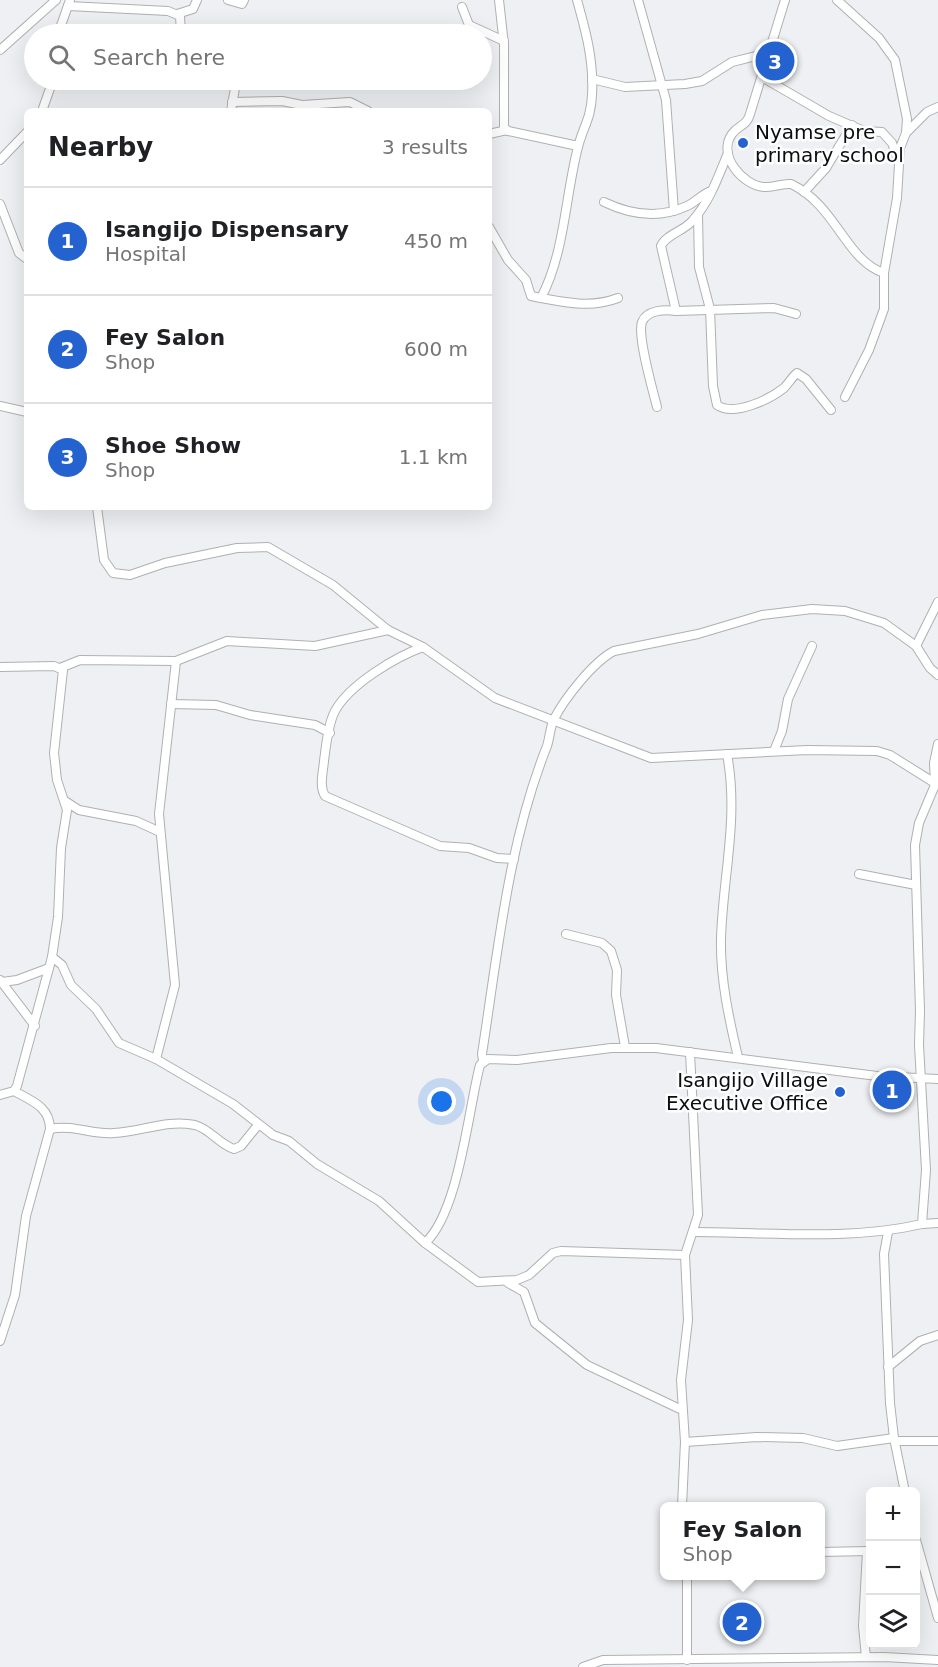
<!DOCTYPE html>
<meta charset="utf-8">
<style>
:root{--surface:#fff;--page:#f6f6f6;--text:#202124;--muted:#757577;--line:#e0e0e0;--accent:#2463cf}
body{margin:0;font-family:"DejaVu Sans",sans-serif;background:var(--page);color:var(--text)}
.controls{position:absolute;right:18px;bottom:18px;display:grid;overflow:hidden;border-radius:9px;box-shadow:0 6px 24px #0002}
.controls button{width:54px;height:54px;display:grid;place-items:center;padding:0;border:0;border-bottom:2px solid var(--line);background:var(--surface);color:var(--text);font:30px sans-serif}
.you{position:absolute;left:442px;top:1102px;width:21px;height:21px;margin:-15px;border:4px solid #fff;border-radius:50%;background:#1a73e8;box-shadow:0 0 0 9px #1a73e833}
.badge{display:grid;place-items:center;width:39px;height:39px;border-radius:50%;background:var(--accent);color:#fff;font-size:20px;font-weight:700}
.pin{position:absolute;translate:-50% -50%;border:3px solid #fff;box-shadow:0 2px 6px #0006}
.popup{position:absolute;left:660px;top:1502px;width:165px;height:78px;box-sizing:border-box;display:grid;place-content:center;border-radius:9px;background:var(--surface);filter:drop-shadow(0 2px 4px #0005);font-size:20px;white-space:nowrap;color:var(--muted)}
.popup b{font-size:22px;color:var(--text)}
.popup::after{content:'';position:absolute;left:50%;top:100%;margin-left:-12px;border:12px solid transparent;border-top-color:var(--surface)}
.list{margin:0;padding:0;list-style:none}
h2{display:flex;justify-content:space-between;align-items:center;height:78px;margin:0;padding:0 24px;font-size:26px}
h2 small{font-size:20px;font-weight:400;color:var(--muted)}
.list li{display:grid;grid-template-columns:39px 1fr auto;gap:18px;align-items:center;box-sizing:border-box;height:108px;padding:0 24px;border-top:2px solid var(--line)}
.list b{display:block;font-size:22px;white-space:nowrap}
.list p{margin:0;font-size:20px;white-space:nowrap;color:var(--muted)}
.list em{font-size:20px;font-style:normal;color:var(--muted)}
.icon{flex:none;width:33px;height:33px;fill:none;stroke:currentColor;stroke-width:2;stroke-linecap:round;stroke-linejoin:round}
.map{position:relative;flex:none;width:938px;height:1667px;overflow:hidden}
.search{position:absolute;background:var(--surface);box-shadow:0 6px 24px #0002;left:24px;top:24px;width:468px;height:66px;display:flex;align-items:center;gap:15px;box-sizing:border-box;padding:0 21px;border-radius:33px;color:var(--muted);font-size:22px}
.panel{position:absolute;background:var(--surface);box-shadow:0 6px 24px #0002;left:24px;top:108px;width:468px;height:402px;border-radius:9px}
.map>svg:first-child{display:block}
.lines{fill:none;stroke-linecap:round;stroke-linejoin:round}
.minor-casing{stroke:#afb0b2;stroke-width:10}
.minor{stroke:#fff;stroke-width:8}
.poi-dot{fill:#2463cf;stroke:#fdfeff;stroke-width:2}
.labels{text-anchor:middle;stroke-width:5;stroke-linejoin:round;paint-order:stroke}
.poi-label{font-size:20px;fill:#0c0d0d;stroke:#fdfeff;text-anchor:start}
</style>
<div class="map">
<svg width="938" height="1667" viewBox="0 0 938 1667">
<rect width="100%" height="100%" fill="#eff0f3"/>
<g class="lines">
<defs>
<g id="minor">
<polyline points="228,0 242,4 244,0"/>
<polyline points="499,0 504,45 504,128 508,131 578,146"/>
<polyline points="638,0 666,100 674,211"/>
<path d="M785,0C773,38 762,76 750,114C747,126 738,125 732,134C717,155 742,185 764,187C774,188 782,183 791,184C836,205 846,261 884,273"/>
<polyline points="837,0 879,38 895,60 907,119 906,133 900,148 897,198 884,273 884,309 869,350 845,397"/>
<polyline points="68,6 168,11 180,16 181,34"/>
<polyline points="462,7 469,25 504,41"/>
<polyline points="177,14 193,9 197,0"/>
<polyline points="58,34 70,0"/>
<polyline points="0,50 56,0"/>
<polyline points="762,77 829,116 864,131 882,132 892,143 898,160"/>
<polyline points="592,79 625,87 685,84 702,81 732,62 768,53"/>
<polyline points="232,102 282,101 302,105 350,102 368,111"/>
<polyline points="42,111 53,80"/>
<polyline points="231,111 235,88 233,80"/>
<polyline points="906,133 927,112 938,107"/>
<polyline points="489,134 507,130"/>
<path d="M728,153C718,177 710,201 693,220C685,231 666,234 661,246L676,311L774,308L796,314"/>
<polyline points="0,160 27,132"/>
<polyline points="804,192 826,168 852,125"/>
<path d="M604,202C631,215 659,219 687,206C696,202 702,194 711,191"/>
<polyline points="0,204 19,253 27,259"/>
<path d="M698,215L699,267L710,309L713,386L717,405C734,417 770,399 784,388C789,383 792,377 797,373L806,379L831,410"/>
<path d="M489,227L508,260L526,280L531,296L541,298C565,252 565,197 578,147C583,127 591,119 592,95C594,61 586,32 577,0"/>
<path d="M541,298C568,303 592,308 618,298"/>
<polyline points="0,406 27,412"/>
<path d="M657,407C653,391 637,336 642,322C647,310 665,309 676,311"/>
<polyline points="97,507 104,560 113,573 130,575 165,563 237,548 268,547 333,585 388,630 423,647 495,698 651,758 807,750 877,751 890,755 938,785"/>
<polyline points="916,646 938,602"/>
<path d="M423,647C395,657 349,685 335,711C328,724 326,746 324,761C323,773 319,786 325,796L440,846L469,848L497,858L514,859"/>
<polyline points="0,667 54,666 63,670 54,753 57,780 67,810 61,848 58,917 52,957 17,1086 14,1091 0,1095"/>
<polyline points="60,668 80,660 176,661 227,641 315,646 388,630"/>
<polyline points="171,704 216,705 250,715 315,725 330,733"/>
<polyline points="774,751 782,731 788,699 812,646"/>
<path d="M727,754C739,818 723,875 721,938C720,978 729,1019 738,1057"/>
<polyline points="65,801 79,810 136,821 160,832"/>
<polyline points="859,874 916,885"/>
<polyline points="566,934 602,943 611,951 617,970 616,995 625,1047"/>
<polyline points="52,957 62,965 71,985 96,1009 119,1043 156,1059 233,1104 273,1135 289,1141 317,1164 379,1201 425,1243 478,1282 517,1280 529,1275 553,1253 561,1251 685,1255"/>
<polyline points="0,980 35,1026"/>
<polyline points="2,982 17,980 49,968"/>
<polyline points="156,1059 175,985 159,814 176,661"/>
<path d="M483,1061L482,1054C498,951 508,844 547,746C550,737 550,727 554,719C565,698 593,662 614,651L698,634L762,615L812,609L845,611L884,623L916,646L930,668L938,675"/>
<path d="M50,1129C75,1124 91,1135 114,1133C142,1132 166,1119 195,1125C210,1129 219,1144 234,1149L241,1146L258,1125"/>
<polyline points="922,1224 938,1223"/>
<path d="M694,1232C769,1232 848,1241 922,1224L926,1170L919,1045L920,1011L915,845L919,823L935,785L934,763L938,744"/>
<polyline points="888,1232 884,1254 890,1403 894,1438 905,1492"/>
<path d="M425,1243C459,1212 468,1111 480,1065L488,1059L517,1060L611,1048H656L877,1076L938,1079"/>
<polyline points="508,1283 524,1292 535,1323 587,1365 682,1410"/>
<path d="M0,1341L15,1295L26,1216L50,1129C50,1107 32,1101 14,1091"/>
<polyline points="888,1367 920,1341 938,1335"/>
<polyline points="895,1441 938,1441"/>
<polyline points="685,1442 757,1437 803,1438 837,1446 894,1438"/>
<polyline points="682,1506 685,1442 681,1380 688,1320 685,1255 698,1215 690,1052"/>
<polyline points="916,1540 938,1618"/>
<polyline points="820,1552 870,1551"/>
<polyline points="866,1657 863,1626 867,1551"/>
<polyline points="687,1660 687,1576"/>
<polyline points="583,1667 603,1660 884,1657 938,1660"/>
</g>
</defs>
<!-- minor casing -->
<use href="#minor" class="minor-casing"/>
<!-- minor -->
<use href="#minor" class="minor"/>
</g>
<!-- markers -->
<g class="poi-dot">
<circle cx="743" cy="143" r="6"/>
<circle cx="840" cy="1092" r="6"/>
</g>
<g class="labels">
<!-- poi labels -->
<g class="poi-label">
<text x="755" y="139">Nyamse pre<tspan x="755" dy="23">primary school</tspan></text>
<text x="828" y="1087" text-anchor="end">Isangijo Village<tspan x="828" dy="23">Executive Office</tspan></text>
</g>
</g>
</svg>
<div class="controls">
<button>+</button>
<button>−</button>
<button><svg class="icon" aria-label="layers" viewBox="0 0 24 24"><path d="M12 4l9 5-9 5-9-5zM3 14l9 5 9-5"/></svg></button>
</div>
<div class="you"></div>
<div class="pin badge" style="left:892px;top:1090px">1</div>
<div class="pin badge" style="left:742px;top:1622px">2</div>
<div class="popup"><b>Fey Salon</b>Shop</div>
<div class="pin badge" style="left:775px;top:61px">3</div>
<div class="search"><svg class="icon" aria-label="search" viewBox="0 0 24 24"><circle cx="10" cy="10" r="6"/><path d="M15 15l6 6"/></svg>Search here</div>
<section class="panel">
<h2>Nearby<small>3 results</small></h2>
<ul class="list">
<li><span class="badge">1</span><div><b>Isangijo Dispensary</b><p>Hospital</p></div><em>450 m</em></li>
<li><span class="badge">2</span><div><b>Fey Salon</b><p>Shop</p></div><em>600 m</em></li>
<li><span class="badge">3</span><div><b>Shoe Show</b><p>Shop</p></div><em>1.1 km</em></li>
</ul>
</section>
</div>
